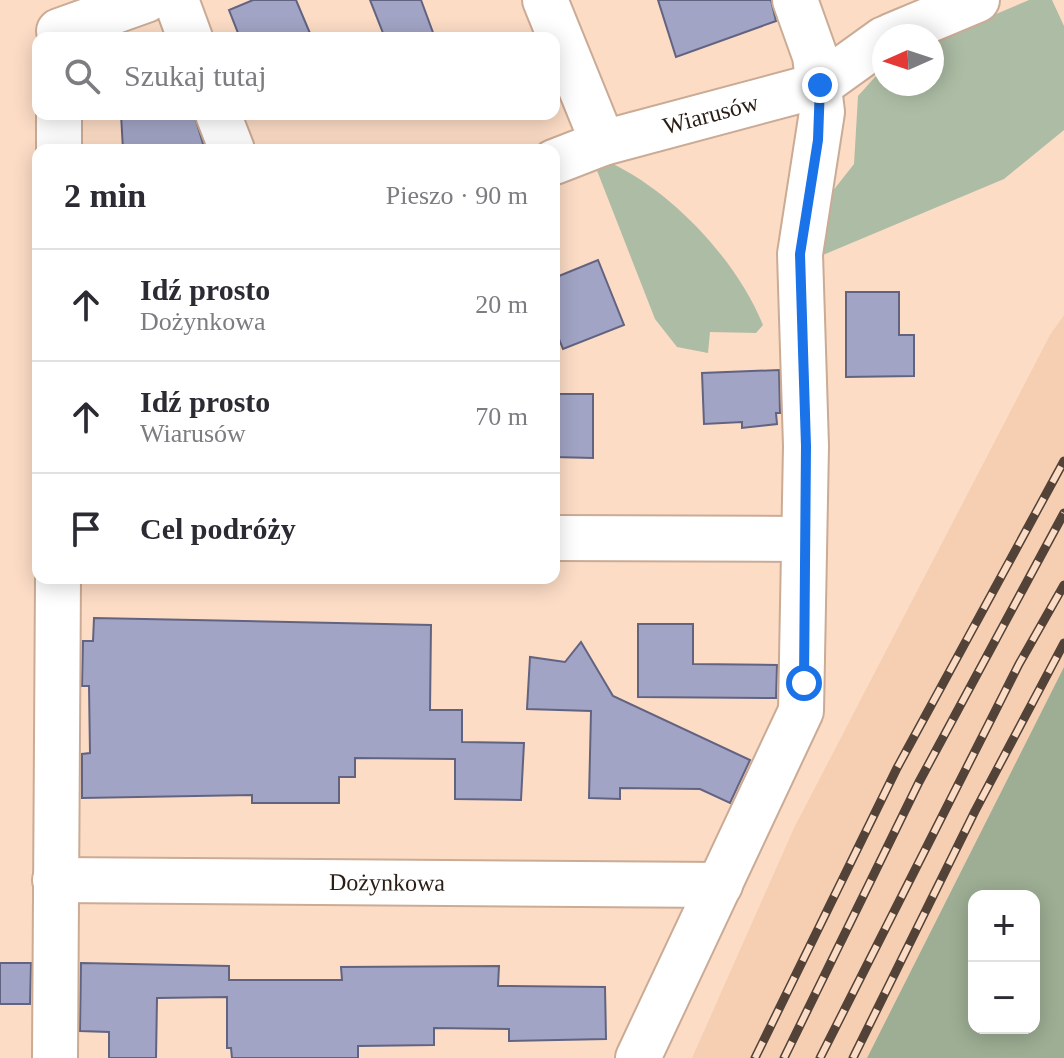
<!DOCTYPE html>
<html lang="pl">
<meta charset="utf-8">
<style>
:root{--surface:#fff;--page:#f2f2f3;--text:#2b2b33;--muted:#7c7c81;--line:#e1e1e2}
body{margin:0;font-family:Georgia,serif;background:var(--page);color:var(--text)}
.controls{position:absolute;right:24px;bottom:24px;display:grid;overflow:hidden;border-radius:16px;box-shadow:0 4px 20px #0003}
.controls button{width:72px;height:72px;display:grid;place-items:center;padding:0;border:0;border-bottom:2px solid var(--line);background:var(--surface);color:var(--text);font:40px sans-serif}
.compass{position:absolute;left:872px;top:24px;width:72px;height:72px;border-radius:50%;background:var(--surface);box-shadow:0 4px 20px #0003;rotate:267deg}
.stop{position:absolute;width:24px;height:24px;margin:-18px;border:6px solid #1a73e8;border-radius:50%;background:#fff}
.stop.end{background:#1a73e8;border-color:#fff;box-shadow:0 2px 8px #0008}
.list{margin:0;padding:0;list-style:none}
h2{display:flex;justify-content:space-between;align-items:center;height:104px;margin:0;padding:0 32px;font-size:34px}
h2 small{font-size:26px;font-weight:400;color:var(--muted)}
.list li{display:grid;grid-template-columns:52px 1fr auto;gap:24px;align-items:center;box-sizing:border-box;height:112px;padding:0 32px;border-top:2px solid var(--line)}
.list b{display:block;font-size:30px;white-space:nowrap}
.list p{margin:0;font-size:26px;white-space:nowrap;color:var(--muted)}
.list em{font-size:26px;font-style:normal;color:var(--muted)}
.icon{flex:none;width:44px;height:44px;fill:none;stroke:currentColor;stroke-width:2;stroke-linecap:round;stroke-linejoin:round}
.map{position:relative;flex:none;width:1064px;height:1058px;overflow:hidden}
.search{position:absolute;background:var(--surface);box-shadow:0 4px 20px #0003;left:32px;top:32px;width:528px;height:88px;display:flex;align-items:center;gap:20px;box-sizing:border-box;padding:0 28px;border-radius:16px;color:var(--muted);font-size:30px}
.panel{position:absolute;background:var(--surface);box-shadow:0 4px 20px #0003;left:32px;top:144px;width:528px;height:440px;border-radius:16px}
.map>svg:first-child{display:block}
.built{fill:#f6cfb3}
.green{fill:#adbda5}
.forest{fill:#9dae94;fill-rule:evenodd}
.building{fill:#a2a4c5;stroke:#626381;stroke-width:2}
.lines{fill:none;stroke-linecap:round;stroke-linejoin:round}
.minor-casing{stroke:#caab95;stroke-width:48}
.minor{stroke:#fff;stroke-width:44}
.rail-casing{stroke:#524237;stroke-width:9}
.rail{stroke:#fcdcc5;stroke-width:6;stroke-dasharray:18;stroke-linecap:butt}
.route{stroke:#1a73e8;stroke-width:10}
.labels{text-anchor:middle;stroke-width:7;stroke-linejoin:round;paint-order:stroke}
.street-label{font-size:24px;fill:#291d15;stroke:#fcdcc5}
</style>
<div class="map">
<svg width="1064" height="1058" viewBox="0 0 1064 1058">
<rect width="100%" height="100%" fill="#fcdcc5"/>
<!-- built -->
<polygon class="built" points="1064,315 1064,667 867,1058 692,1058 794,828 1050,335"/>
<!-- green -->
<g class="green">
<polygon points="1029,0 1052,0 1064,26 1064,130 1004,179 811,260 817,211 854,164 858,96 884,67 884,84 932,84 932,41"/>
<path d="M611,163C674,193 737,261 763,325L756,333L710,332L708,353L677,347L655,319L596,168Z"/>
</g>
<!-- forest -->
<path class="forest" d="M1064,667V1058H867ZM974,896H1034V1028H974Z"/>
<!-- building -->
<g class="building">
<polygon points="253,0 296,0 312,38 240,38 229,10"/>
<polygon points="370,0 421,0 435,38 385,38"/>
<polygon points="658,0 771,0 776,21 676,57"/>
<polygon points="121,114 194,114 205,150 123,150"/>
<polygon points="598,260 624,325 563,349 554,327 554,278"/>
<polygon points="846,292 899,292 899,335 914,335 914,376 846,377"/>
<polygon points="779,370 780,413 776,413 777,424 742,428 742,422 704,424 702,373"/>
<polygon points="554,394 593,394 593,458 554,457"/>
<polygon points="94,618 431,625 430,710 462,710 462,742 524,743 521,800 455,799 455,759 355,758 355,777 339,777 339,803 252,803 252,795 82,798 82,754 90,753 89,686 82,686 83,641 93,641"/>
<polygon points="638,624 693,624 693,664 777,665 776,698 638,697"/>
<polygon points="581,642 613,696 750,760 730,803 700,789 620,788 620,799 589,798 591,711 527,709 530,657 565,662"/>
<polygon points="0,963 31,963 30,1004 0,1004"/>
<polygon points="81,963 229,966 229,980 342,980 341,967 499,966 498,986 605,987 606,1039 509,1041 509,1029 434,1028 434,1045 358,1046 358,1058 232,1058 231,1048 227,1048 227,997 157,998 156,1058 109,1058 109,1032 80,1031"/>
</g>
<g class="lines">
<defs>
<g id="minor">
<polyline points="176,0 190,38"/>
<polyline points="545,0 603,143"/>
<polyline points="59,31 146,0"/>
<polyline points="891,36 977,0"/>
<polyline points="218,114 232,150"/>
<polyline points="59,150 59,114"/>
<path id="s1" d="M554,162L603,143L820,85L884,39"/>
<polyline points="554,538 802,539"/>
<path id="s2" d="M55,880L720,885"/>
<polyline points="55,1058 58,578"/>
<polyline points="638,1058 801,711 806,446 800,254 822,112 815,56 795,0"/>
</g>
</defs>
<!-- minor casing -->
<use href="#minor" class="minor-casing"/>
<!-- minor -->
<use href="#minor" class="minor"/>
<defs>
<g id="rail">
<polyline points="755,1058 897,768 1064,461"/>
<polyline points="784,1058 919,782 1064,513"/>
<polyline points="820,1058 1019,664 1064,585"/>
<polyline points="853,1058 975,811 1064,643"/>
</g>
</defs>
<!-- rail casing -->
<use href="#rail" class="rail-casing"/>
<!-- rail -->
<use href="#rail" class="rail"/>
</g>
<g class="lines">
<!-- route -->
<polyline class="route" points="804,683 806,446 800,254 818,140 820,85"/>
</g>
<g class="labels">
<!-- street labels -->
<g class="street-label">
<text dy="8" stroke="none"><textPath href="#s1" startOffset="164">Wiarusów</textPath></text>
<text dy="8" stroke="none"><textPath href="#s2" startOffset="332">Dożynkowa</textPath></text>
</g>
</g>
</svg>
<div class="controls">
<button>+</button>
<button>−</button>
</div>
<svg class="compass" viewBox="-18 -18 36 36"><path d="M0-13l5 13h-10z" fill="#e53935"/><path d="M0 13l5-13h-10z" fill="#7c7c81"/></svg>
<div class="stop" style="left:804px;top:683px"></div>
<div class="stop end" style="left:820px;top:85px"></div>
<div class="search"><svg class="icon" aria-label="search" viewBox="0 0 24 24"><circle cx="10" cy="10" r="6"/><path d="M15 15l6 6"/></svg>Szukaj tutaj</div>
<section class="panel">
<h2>2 min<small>Pieszo · 90 m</small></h2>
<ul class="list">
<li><svg class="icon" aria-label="ahead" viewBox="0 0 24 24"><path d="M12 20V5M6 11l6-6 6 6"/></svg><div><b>Idź prosto</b><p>Dożynkowa</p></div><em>20 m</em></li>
<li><svg class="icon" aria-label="ahead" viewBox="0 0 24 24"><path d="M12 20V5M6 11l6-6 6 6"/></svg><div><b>Idź prosto</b><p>Wiarusów</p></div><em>70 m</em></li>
<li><svg class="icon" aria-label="arrive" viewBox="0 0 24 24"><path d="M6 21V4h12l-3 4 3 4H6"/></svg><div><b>Cel podróży</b></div></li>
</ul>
</section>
</div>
